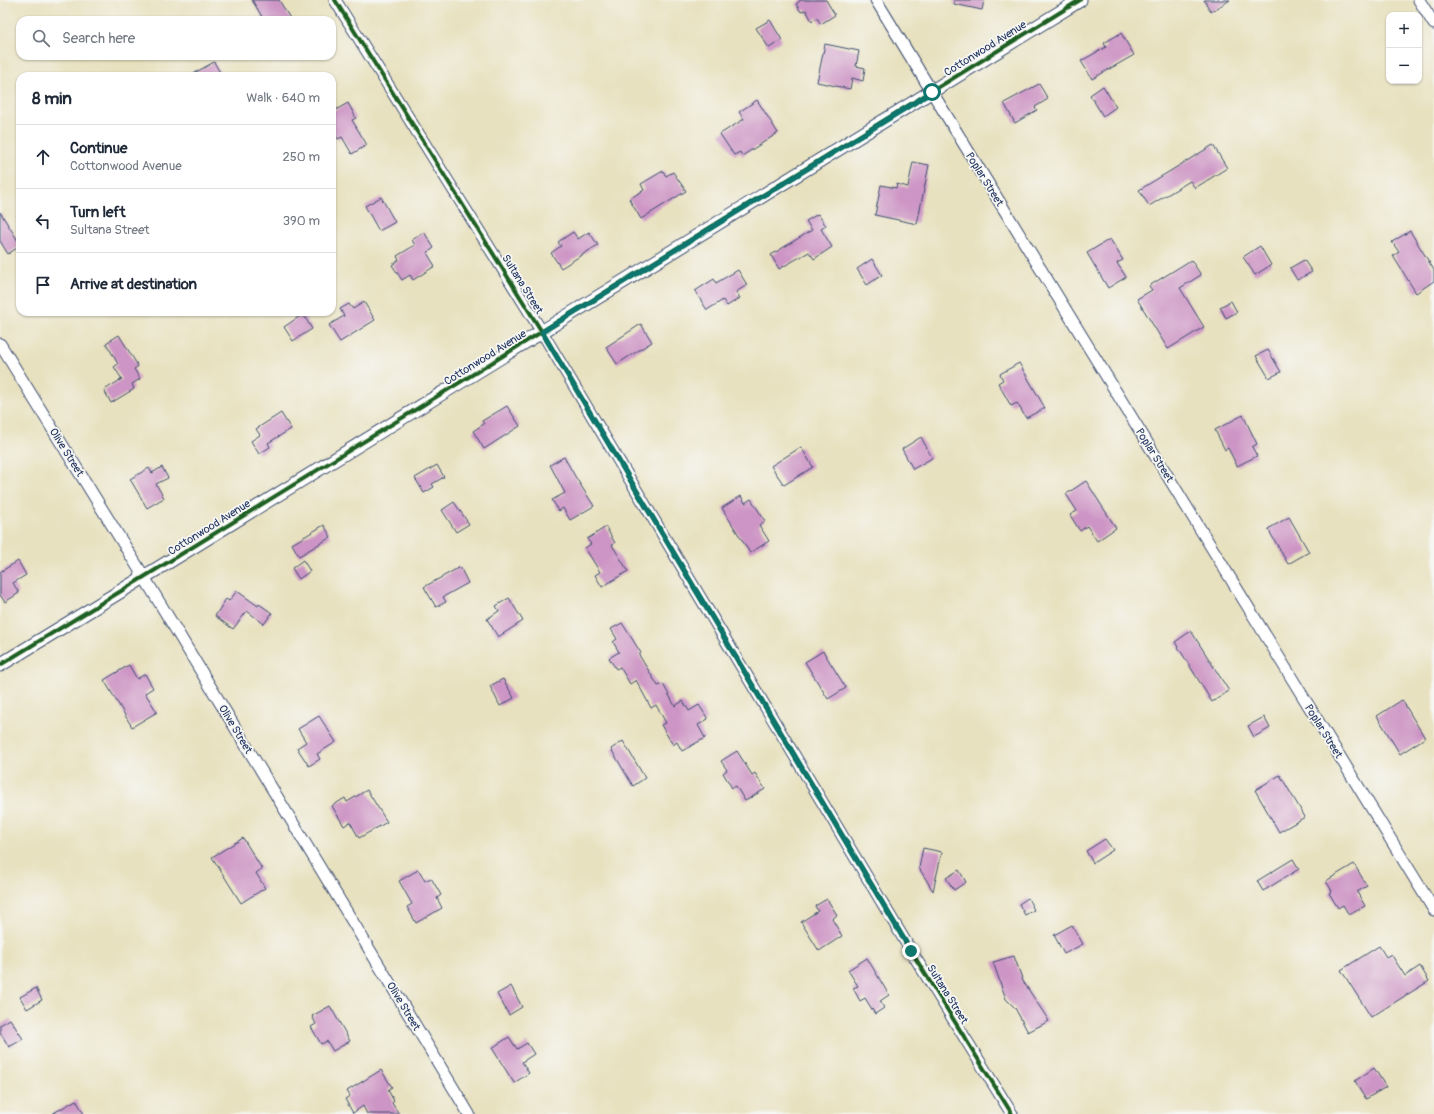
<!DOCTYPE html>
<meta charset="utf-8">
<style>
:root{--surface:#fff;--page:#f2f2f3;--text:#1f2937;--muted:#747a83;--line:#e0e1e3}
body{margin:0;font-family:Pangolin,sans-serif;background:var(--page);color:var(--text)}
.controls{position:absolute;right:12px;top:12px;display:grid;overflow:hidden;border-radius:8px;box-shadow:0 1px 3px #0004}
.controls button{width:36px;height:36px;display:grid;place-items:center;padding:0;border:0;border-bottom:1px solid var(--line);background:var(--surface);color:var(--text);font:20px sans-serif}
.stop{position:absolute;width:12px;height:12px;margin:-9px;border:3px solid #0f766e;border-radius:50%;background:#fff}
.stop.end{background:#0f766e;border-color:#fff;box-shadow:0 1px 4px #0008}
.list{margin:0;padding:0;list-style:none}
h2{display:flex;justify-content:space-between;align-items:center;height:52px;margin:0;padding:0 16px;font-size:17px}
h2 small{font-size:13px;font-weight:400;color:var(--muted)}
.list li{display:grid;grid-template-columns:26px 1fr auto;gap:12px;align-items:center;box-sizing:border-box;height:64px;padding:0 16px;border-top:1px solid var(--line)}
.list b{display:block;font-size:15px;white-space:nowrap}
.list p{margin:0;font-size:13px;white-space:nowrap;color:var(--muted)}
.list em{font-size:13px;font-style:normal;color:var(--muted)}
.icon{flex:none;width:22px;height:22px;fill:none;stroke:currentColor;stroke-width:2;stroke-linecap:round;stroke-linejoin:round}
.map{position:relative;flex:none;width:1434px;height:1114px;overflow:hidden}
.search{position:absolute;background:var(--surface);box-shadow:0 1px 3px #0004;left:16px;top:16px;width:320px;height:44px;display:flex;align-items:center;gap:10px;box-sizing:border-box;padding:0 14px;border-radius:12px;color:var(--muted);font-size:15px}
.panel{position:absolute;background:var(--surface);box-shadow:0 1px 3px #0004;left:16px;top:72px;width:320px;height:244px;border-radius:12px}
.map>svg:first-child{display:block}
.building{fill:#cd95c5}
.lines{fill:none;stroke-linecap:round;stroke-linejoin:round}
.minor-casing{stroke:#3a4a6d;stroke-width:13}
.tertiary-casing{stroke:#3a4a6d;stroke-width:15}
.minor{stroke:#fff;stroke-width:11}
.tertiary{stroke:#fff;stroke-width:13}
.cycleway-casing{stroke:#f6f6f2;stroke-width:6}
.cycleway{stroke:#1b5e20;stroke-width:4}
.route{stroke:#0f766e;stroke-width:5}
.labels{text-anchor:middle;stroke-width:3.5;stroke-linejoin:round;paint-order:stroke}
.street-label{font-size:11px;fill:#1b2f5e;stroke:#f6f6f2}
</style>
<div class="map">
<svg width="1434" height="1114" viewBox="0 0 1434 1114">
<rect width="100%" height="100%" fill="#f6f6f2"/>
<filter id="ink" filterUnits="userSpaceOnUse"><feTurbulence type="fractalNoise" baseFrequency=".025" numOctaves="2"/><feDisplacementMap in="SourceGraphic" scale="8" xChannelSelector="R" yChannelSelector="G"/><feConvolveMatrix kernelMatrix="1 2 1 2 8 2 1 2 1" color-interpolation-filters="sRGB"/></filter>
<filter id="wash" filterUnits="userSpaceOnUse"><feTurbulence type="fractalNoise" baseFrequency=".012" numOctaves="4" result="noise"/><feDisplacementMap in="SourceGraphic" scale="16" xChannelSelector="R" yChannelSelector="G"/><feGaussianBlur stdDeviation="0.9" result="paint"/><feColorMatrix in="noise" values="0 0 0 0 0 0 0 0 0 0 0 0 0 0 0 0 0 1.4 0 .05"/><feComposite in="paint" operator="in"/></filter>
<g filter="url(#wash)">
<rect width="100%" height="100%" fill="#e8e1bf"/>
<g id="blocks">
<!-- building -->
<g class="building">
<polygon points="252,0 279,0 291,20 264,20"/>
<polygon points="800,0 826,0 835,15 821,24 817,18 812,21 806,10 801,12 796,4 800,1"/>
<polygon points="954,0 984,0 982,10 954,4"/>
<polygon points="1204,0 1230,0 1211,12"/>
<polygon points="770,20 782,40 769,48 756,28"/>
<polygon points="1121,33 1134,55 1092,79 1081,61 1106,47 1104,43"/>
<polygon points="825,44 859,51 856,66 865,68 863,81 852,78 850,89 817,82"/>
<polygon points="214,62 222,76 189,76"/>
<polygon points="1039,84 1048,99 1035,107 1037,110 1015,123 1004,103"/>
<polygon points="1103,86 1116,107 1103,116 1090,95"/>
<polygon points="757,100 778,133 742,156 740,152 734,155 720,134 744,119 739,112"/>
<polygon points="348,103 356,118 352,120 367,145 352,154 342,137 338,139 332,130 332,112"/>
<polygon points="1213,145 1227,168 1195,188 1190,181 1149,206 1139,190"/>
<polygon points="913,162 929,165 917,224 875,215 881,185 896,188 897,184 908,187"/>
<polygon points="663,171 666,176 673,172 686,191 641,219 629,199 644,190 641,184"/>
<polygon points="381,197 395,222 379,231 365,206"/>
<polygon points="0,212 20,244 20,246 8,254 0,241"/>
<polygon points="818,214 826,226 821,229 832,247 814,259 809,252 779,269 771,255 812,230 806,221"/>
<polygon points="1410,231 1434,270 1434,281 1416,293 1393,256 1399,252 1392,242"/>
<polygon points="424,232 434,248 427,253 435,266 413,280 410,275 402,280 392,265 399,260 397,256 415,245 412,240"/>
<polygon points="573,232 578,239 589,232 598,245 561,268 551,253 561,246 558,242"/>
<polygon points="1110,239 1123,260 1117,263 1126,277 1108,288 1087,253"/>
<polygon points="1260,246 1271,265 1255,275 1243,257"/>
<polygon points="872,259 882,275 867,285 857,269"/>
<polygon points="1191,260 1201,275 1180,288 1204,327 1168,349 1137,299 1152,290 1149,286"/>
<polygon points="1304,260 1312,272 1297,280 1290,268"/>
<polygon points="738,270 747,285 736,292 740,298 727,306 723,300 707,310 695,291 714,279 716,283"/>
<polygon points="1231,301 1237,312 1226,318 1220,307"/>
<polygon points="364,302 375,320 340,342 329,325 344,316 340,309 349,304 353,309"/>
<polygon points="303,314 312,329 293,341 284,327"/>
<polygon points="641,324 652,342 617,364 606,347"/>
<polygon points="119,335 138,366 134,369 140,379 132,384 134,389 111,403 104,390 122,379 114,367 118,364 106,343"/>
<polygon points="1268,350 1281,372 1269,378 1256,356"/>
<polygon points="1019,363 1045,408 1026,418 1017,403 1011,406 998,383 1003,380 1000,374"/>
<polygon points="507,406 520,426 484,449 473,431 484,424 482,421"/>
<polygon points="281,413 291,429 268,443 270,447 259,454 251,441 260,435 256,429"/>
<polygon points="1243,415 1257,444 1252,447 1257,456 1237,466 1228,448 1225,450 1215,430"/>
<polygon points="921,437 932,458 913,469 902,449"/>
<polygon points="801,447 813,467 784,485 771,466"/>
<polygon points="564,457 576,478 594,506 570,520 563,508 559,511 552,500 565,493 550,465"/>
<polygon points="437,465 444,477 432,484 434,487 424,493 415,478"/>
<polygon points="162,467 168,478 156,484 164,498 147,508 130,479 149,468 152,473"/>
<polygon points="1086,481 1116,528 1097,541 1087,526 1080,531 1070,515 1077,511 1066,494"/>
<polygon points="741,496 745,503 751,499 765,521 759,525 769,541 750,553 722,508"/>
<polygon points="454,502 469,524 456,532 442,510"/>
<polygon points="1289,517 1309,552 1288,564 1268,529"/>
<polygon points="324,525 331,537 299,556 292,544"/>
<polygon points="606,527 615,543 612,545 628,571 602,587 595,575 600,572 585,548 591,544 587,539"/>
<polygon points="303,560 310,571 299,579 292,568"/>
<polygon points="18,561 26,575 13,583 19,593 5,602 0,595 0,572"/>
<polygon points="460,567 468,583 443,597 446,602 436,607 424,587"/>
<polygon points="237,591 258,606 259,604 272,613 264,624 247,611 233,629 215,616 226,599 229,601"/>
<polygon points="509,598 523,621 498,637 487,619 499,611 496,606"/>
<polygon points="622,623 641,653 639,655 658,686 663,684 675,706 683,701 689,711 699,705 708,719 698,725 705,738 682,751 677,742 673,745 661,725 666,723 656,705 651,708 636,680 630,684 620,667 616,669 609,658 619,652 613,642 617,639 611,629"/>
<polygon points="1191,631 1229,691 1212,702 1175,642"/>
<polygon points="823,651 846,688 828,699 805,662"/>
<polygon points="129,665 137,679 145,674 153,688 145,693 157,712 132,727 104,680"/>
<polygon points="503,679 514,698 500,706 490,686"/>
<polygon points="1402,700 1425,738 1400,754 1377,716"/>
<polygon points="319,716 336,742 317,754 320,759 309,766 297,748 306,742 298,729"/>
<polygon points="1264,717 1270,728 1254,737 1248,726"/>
<polygon points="623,741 645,778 633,786 611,749"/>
<polygon points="737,751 752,775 755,773 765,789 745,801 736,786 732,788 723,773 727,770 721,761"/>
<polygon points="1280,775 1305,817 1279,832 1255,790"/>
<polygon points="367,790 387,822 359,838 350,822 344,826 332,806 345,798 347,802"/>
<polygon points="243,838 262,869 256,873 265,888 241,903 212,857"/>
<polygon points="1105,839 1113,850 1093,863 1086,851"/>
<polygon points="923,848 942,852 933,891 919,868"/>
<polygon points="1293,859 1299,869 1263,891 1257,881"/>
<polygon points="1354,864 1367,886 1357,892 1365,906 1349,915 1343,905 1338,908 1329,893 1332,891 1326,881"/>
<polygon points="418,870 425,881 431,878 441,895 437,898 442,908 416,923 407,907 412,904 399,881"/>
<polygon points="959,870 966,882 954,890 946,878"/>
<polygon points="1028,898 1034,910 1025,915 1019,904"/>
<polygon points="827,899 837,915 832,919 842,936 819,951 801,922 818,911 815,906"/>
<polygon points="1072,925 1083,944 1064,954 1054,935"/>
<polygon points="1379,946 1386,957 1391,954 1405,976 1420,966 1429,981 1371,1017 1341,970"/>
<polygon points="1014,956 1023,981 1049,1021 1028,1032 1015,1008 1006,999 993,962"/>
<polygon points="867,958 889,995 880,1001 884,1008 875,1014 865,998 860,1001 853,988 858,986 848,970"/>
<polygon points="511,986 522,1007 509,1015 497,994"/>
<polygon points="36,988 42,1000 27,1009 20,997"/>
<polygon points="330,1006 350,1041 333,1051 327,1041 321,1044 311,1027 316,1024 312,1016"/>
<polygon points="10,1019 23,1039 9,1047 0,1032 0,1025"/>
<polygon points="509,1037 517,1049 527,1043 534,1054 522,1062 529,1073 514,1083 492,1048"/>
<polygon points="1374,1068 1386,1087 1366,1099 1355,1081"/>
<polygon points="381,1070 392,1087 388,1090 394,1101 392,1103 399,1114 367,1114 363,1106 353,1113 345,1099 350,1096 347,1091"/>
<polygon points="76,1100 84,1114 52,1114"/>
</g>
</g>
</g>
<g filter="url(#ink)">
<use href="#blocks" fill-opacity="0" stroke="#3a4a6d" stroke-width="1"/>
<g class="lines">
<defs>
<g id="minor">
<polyline points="335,0 542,332 911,951 1012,1114"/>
<polyline points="876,0 932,92 1434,910"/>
<polyline points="1419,0 1434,24"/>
<polyline points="0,344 144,577 469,1114"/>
</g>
<polyline id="tertiary" points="0,665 144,577 1080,0"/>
</defs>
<!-- minor casing -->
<use href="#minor" class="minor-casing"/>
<!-- tertiary casing -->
<use href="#tertiary" class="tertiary-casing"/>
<!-- minor -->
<use href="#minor" class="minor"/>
<!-- tertiary -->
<use href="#tertiary" class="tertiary"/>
<defs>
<g id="cycleway">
<polyline points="335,0 542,332 911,951 1012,1114"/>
<polyline points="0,665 144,577 1080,0"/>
</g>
</defs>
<!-- cycleway casing -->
<use href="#cycleway" class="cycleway-casing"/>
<!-- cycleway -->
<use href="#cycleway" class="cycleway"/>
</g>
</g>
<g class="lines" filter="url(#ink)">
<!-- route -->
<polyline class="route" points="911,951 542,332 932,92"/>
</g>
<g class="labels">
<!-- street labels -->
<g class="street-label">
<text transform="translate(985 48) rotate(-32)" y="4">Cottonwood Avenue</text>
<text transform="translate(985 179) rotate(58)" y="4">Poplar Street</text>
<text transform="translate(523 284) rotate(58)" y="4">Sultana Street</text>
<text transform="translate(485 357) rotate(-32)" y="4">Cottonwood Avenue</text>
<text transform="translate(67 452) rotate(58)" y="4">Olive Street</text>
<text transform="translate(1155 455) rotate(58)" y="4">Poplar Street</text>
<text transform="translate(209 527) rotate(-32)" y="4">Cottonwood Avenue</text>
<text transform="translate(236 729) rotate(59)" y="4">Olive Street</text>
<text transform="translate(1324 731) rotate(58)" y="4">Poplar Street</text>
<text transform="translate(948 994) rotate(58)" y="4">Sultana Street</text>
<text transform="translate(404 1006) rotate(59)" y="4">Olive Street</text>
</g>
</g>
</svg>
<div class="controls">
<button>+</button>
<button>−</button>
</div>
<div class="stop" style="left:932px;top:92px"></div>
<div class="stop end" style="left:911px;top:951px"></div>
<div class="search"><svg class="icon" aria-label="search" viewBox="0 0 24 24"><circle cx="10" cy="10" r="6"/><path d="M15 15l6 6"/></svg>Search here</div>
<section class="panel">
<h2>8 min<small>Walk · 640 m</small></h2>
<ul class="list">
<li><svg class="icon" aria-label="ahead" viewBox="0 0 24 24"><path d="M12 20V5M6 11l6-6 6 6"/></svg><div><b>Continue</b><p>Cottonwood Avenue</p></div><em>250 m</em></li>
<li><svg class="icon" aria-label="left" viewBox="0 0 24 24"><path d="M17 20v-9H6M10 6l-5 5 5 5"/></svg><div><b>Turn left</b><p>Sultana Street</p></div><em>390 m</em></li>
<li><svg class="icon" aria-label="arrive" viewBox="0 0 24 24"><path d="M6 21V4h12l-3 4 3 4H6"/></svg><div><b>Arrive at destination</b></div></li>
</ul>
</section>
</div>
